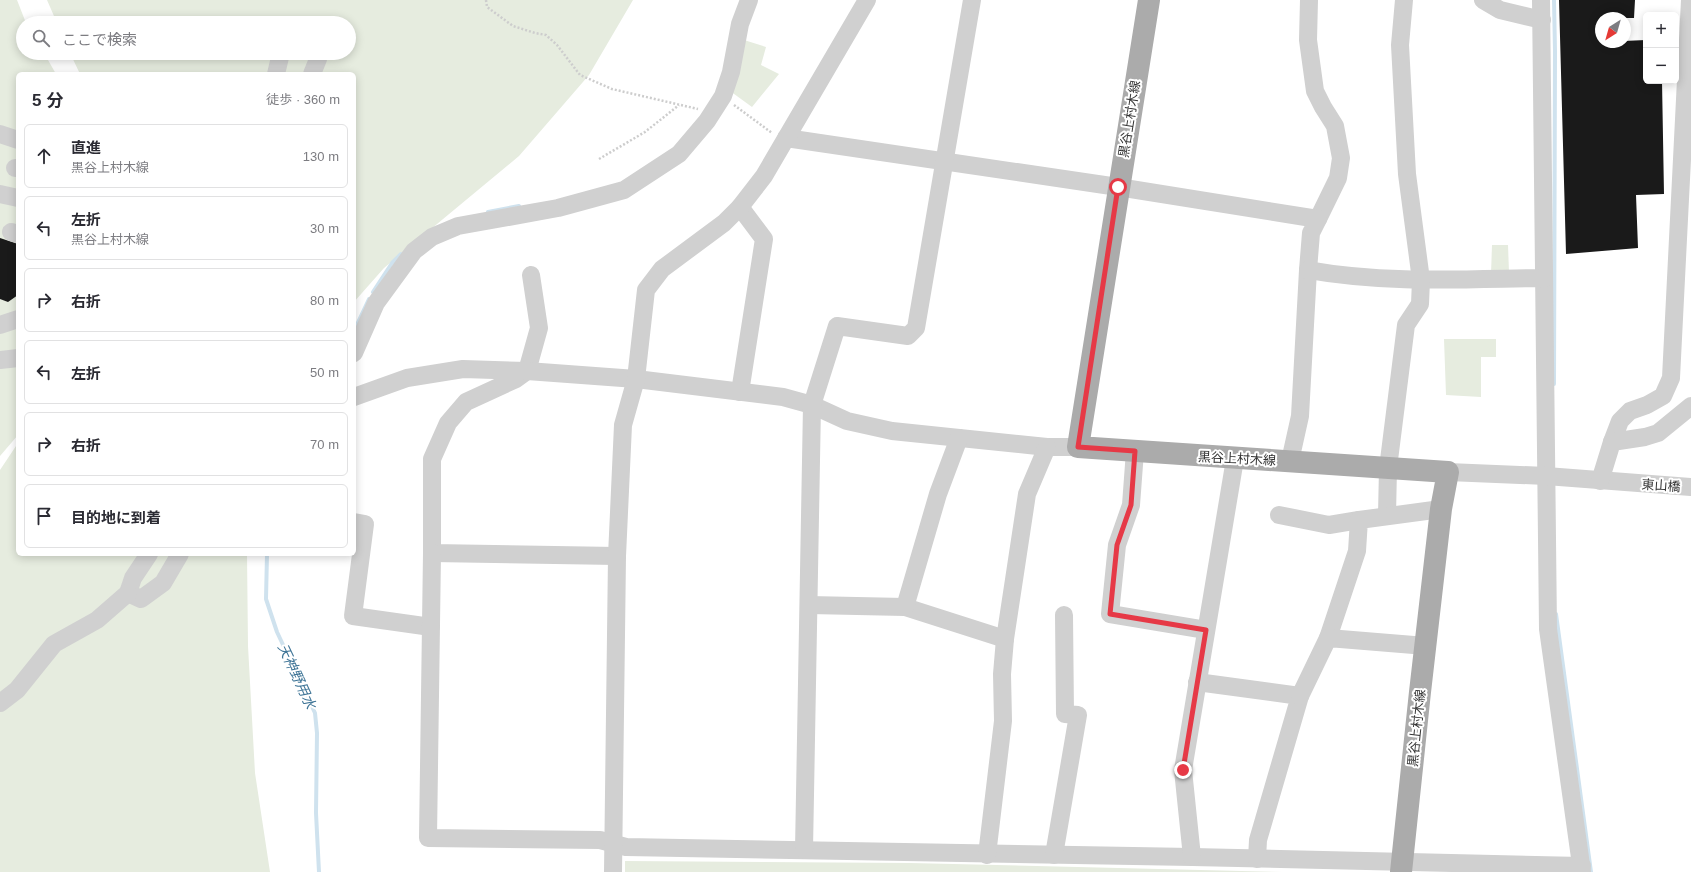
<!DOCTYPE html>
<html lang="ja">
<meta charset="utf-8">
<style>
:root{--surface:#fff;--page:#f2f2f3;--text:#2b2b33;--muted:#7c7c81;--line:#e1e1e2}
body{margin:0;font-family:Helvetica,"Noto Sans JP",sans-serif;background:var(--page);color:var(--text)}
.controls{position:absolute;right:12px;top:12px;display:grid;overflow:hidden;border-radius:6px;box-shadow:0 2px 10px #0003}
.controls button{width:36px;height:36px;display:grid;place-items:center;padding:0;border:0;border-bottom:1px solid var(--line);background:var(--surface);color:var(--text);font:20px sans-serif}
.compass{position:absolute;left:1595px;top:12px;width:36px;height:36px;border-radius:50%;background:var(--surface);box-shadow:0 2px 10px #0003;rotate:217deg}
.stop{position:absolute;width:12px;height:12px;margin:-9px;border:3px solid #e63946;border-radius:50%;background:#fff}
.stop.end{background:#e63946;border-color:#fff;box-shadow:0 1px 4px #0008}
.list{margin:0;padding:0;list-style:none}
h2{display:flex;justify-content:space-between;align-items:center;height:52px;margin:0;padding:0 16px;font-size:17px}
h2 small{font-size:13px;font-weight:400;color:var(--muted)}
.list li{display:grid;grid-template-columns:26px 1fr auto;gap:12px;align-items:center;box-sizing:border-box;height:64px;margin:0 8px 8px;padding:0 8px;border:1px solid var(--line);border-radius:6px}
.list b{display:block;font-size:15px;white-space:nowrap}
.list p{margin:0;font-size:13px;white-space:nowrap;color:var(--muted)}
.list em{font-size:13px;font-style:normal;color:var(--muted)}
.icon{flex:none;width:22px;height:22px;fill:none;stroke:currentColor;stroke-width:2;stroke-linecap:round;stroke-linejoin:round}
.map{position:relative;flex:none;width:1691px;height:872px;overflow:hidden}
.search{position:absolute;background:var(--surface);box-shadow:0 2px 10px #0003;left:16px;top:16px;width:340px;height:44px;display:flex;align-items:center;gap:10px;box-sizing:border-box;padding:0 14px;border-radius:22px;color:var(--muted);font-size:15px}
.panel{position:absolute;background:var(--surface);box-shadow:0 2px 10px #0003;left:16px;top:72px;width:340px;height:484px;border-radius:6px}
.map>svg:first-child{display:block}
.green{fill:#e6ecdf}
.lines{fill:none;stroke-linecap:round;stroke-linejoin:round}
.stream{stroke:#cfe2ee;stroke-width:4}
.building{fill:#1a1a1a}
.path{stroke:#cdcdcd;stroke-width:2.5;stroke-dasharray:2 2;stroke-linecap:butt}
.minor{stroke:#d0d0d0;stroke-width:18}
.major{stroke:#ababab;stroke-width:22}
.route{stroke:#e63946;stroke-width:5}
.labels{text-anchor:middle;stroke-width:4;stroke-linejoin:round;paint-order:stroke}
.street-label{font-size:13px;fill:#333;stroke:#fff}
.water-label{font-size:14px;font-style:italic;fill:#3f7597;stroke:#fff}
</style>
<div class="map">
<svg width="1691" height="872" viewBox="0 0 1691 872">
<rect width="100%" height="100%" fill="#fff"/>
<!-- green -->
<g class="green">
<polygon points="0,0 17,0 26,23 23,23 23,53 44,53 56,74 18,74 18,435 0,456"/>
<polygon points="47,0 633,0 589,75 519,156 384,268 354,302 354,74 80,74 70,53 349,53 349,23 57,23"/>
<polygon points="744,40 766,47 761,65 779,74 752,107 730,91"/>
<polygon points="1492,245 1508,245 1509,272 1491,274"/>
<polygon points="1444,339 1496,339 1496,357 1481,357 1481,397 1446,395"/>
<polygon points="18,443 18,554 247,554 248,646 255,773 270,872 0,872 0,470"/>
<polygon points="625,861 910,863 1283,872 625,872"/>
</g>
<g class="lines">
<!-- stream -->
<g class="stream">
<polyline points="1554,0 1555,51 1554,384"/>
<polyline points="488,212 519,206"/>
<polyline points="373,292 392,263 401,254"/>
<polyline points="354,331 369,299"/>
<polyline points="267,554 266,599 277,632 315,713 317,733 316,813 319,872"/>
<polyline points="1556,614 1591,872"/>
</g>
</g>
<!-- building -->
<g class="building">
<polygon points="1559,0 1635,0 1634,18 1601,18 1601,42 1646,40 1646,81 1662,81 1664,194 1636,195 1638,248 1566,254"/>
<polygon points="0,238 18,244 18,295 8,302 0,299"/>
</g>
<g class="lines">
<!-- path -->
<g class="path">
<polyline points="486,0 487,7 513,26 535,33 546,35 557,45 580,75 612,89 698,109"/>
<polyline points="734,105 772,133"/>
<polyline points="599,159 645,132 679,105"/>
</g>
<!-- minor -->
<g class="minor">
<polyline points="1309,0 1308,40 1315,91 1323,107 1335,126 1341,158 1338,178 1318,219"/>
<polyline points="1483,0 1500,10 1542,20"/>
<polyline points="1541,0 1548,629 1582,872"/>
<polyline points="276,74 281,53"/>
<polyline points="312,74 318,59 318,53"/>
<polyline points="0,134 18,140"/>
<polyline points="786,138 1118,187 1318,219 1311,233 1308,270 1300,416 1290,461"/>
<polyline points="15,168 18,168"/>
<polyline points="0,194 18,198"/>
<polyline points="11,232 18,234"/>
<path d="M1308,270C1386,284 1465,279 1544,278"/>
<polyline points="531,275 539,328 527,371 516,379 466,402 448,423 432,459 432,553 617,556"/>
<polyline points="0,325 18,319"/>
<polyline points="354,353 376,303 414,251 432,237 458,226 558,208 624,190 679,154 707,121 723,96 731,72 740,24 749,0"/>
<polyline points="0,360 18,358"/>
<polyline points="740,392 764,239 740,207"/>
<polyline points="354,397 407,378 463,369 527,371 636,379 783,397 812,405 847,421 892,431 1047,447 1078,447"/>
<polyline points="1612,442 1620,421 1630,411 1647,405 1663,396 1671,378 1690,0"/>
<polyline points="1135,451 1131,505 1117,545 1110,614 1206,630"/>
<polyline points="1448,472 1546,476 1691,487"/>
<polyline points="1600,481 1612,442 1645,437 1658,433 1691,406"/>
<polyline points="1279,515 1329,525 1359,520"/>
<polyline points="1387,516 1388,468 1406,325 1420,304 1421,280 1407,174 1400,45 1404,0"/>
<polyline points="354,522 365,524 353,616 431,627"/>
<polyline points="432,553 428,838 600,840 626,847 1192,857 1582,866"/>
<polyline points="149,554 133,578 128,593 141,599 163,583 180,554"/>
<polyline points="809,605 905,607 1005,639"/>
<polyline points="905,607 938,494 959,438"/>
<polyline points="1328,638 1357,551 1359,520 1441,509"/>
<polyline points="1197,682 1300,696 1258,840 1257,859"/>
<polyline points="1300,696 1328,638 1426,646"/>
<polyline points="0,703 17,690 54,644 97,620 128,593"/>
<polyline points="804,850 812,405 837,326 908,336 916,328 972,0"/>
<polyline points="987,855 1003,721 1002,674 1005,639 1027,494 1047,447"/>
<polyline points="1054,855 1078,715 1065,714 1064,615"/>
<polyline points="1192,857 1183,770 1235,459"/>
<polyline points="613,872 617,556 623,425 636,379 646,290 662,269 724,223 740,207 764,176 867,0"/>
</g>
<!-- major -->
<polyline class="major" points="1149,0 1078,447 1448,472 1441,509 1420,692 1401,872"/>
</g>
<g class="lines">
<!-- route -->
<polyline class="route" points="1118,187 1078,447 1135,451 1131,505 1117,545 1110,614 1206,630 1183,770"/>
</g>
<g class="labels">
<!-- street labels -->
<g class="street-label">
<text transform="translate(1129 119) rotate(-81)" y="5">黒谷上村木線</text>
<text transform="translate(1237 458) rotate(3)" y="5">黒谷上村木線</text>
<text transform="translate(1661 485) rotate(4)" y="5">東山橋</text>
<text transform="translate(1416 728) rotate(-84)" y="5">黒谷上村木線</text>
</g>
<!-- water labels -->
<g class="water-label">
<text transform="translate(297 676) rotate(65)" y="5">天神野用水</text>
</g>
</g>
</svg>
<div class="controls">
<button>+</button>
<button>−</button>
</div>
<svg class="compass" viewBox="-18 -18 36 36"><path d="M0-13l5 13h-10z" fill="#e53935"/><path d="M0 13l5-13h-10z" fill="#7c7c81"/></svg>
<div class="stop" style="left:1118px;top:187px"></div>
<div class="stop end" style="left:1183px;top:770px"></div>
<div class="search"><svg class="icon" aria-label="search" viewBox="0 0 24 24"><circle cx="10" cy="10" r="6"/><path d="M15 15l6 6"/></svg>ここで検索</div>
<section class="panel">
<h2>5 分<small>徒歩 · 360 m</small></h2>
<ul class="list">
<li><svg class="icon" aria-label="ahead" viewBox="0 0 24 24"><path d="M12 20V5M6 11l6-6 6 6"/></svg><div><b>直進</b><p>黒谷上村木線</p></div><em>130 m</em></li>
<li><svg class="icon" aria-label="left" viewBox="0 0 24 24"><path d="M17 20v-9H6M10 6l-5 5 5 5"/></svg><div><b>左折</b><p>黒谷上村木線</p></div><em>30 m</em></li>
<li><svg class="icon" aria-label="right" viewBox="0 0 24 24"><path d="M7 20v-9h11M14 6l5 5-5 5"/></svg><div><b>右折</b></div><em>80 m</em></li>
<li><svg class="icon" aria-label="left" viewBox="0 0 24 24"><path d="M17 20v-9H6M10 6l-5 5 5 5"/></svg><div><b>左折</b></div><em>50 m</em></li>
<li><svg class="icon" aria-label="right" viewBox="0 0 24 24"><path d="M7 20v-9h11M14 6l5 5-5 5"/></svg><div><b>右折</b></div><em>70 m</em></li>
<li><svg class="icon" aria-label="arrive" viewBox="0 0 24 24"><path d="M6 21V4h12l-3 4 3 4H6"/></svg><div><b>目的地に到着</b></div></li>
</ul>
</section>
</div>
